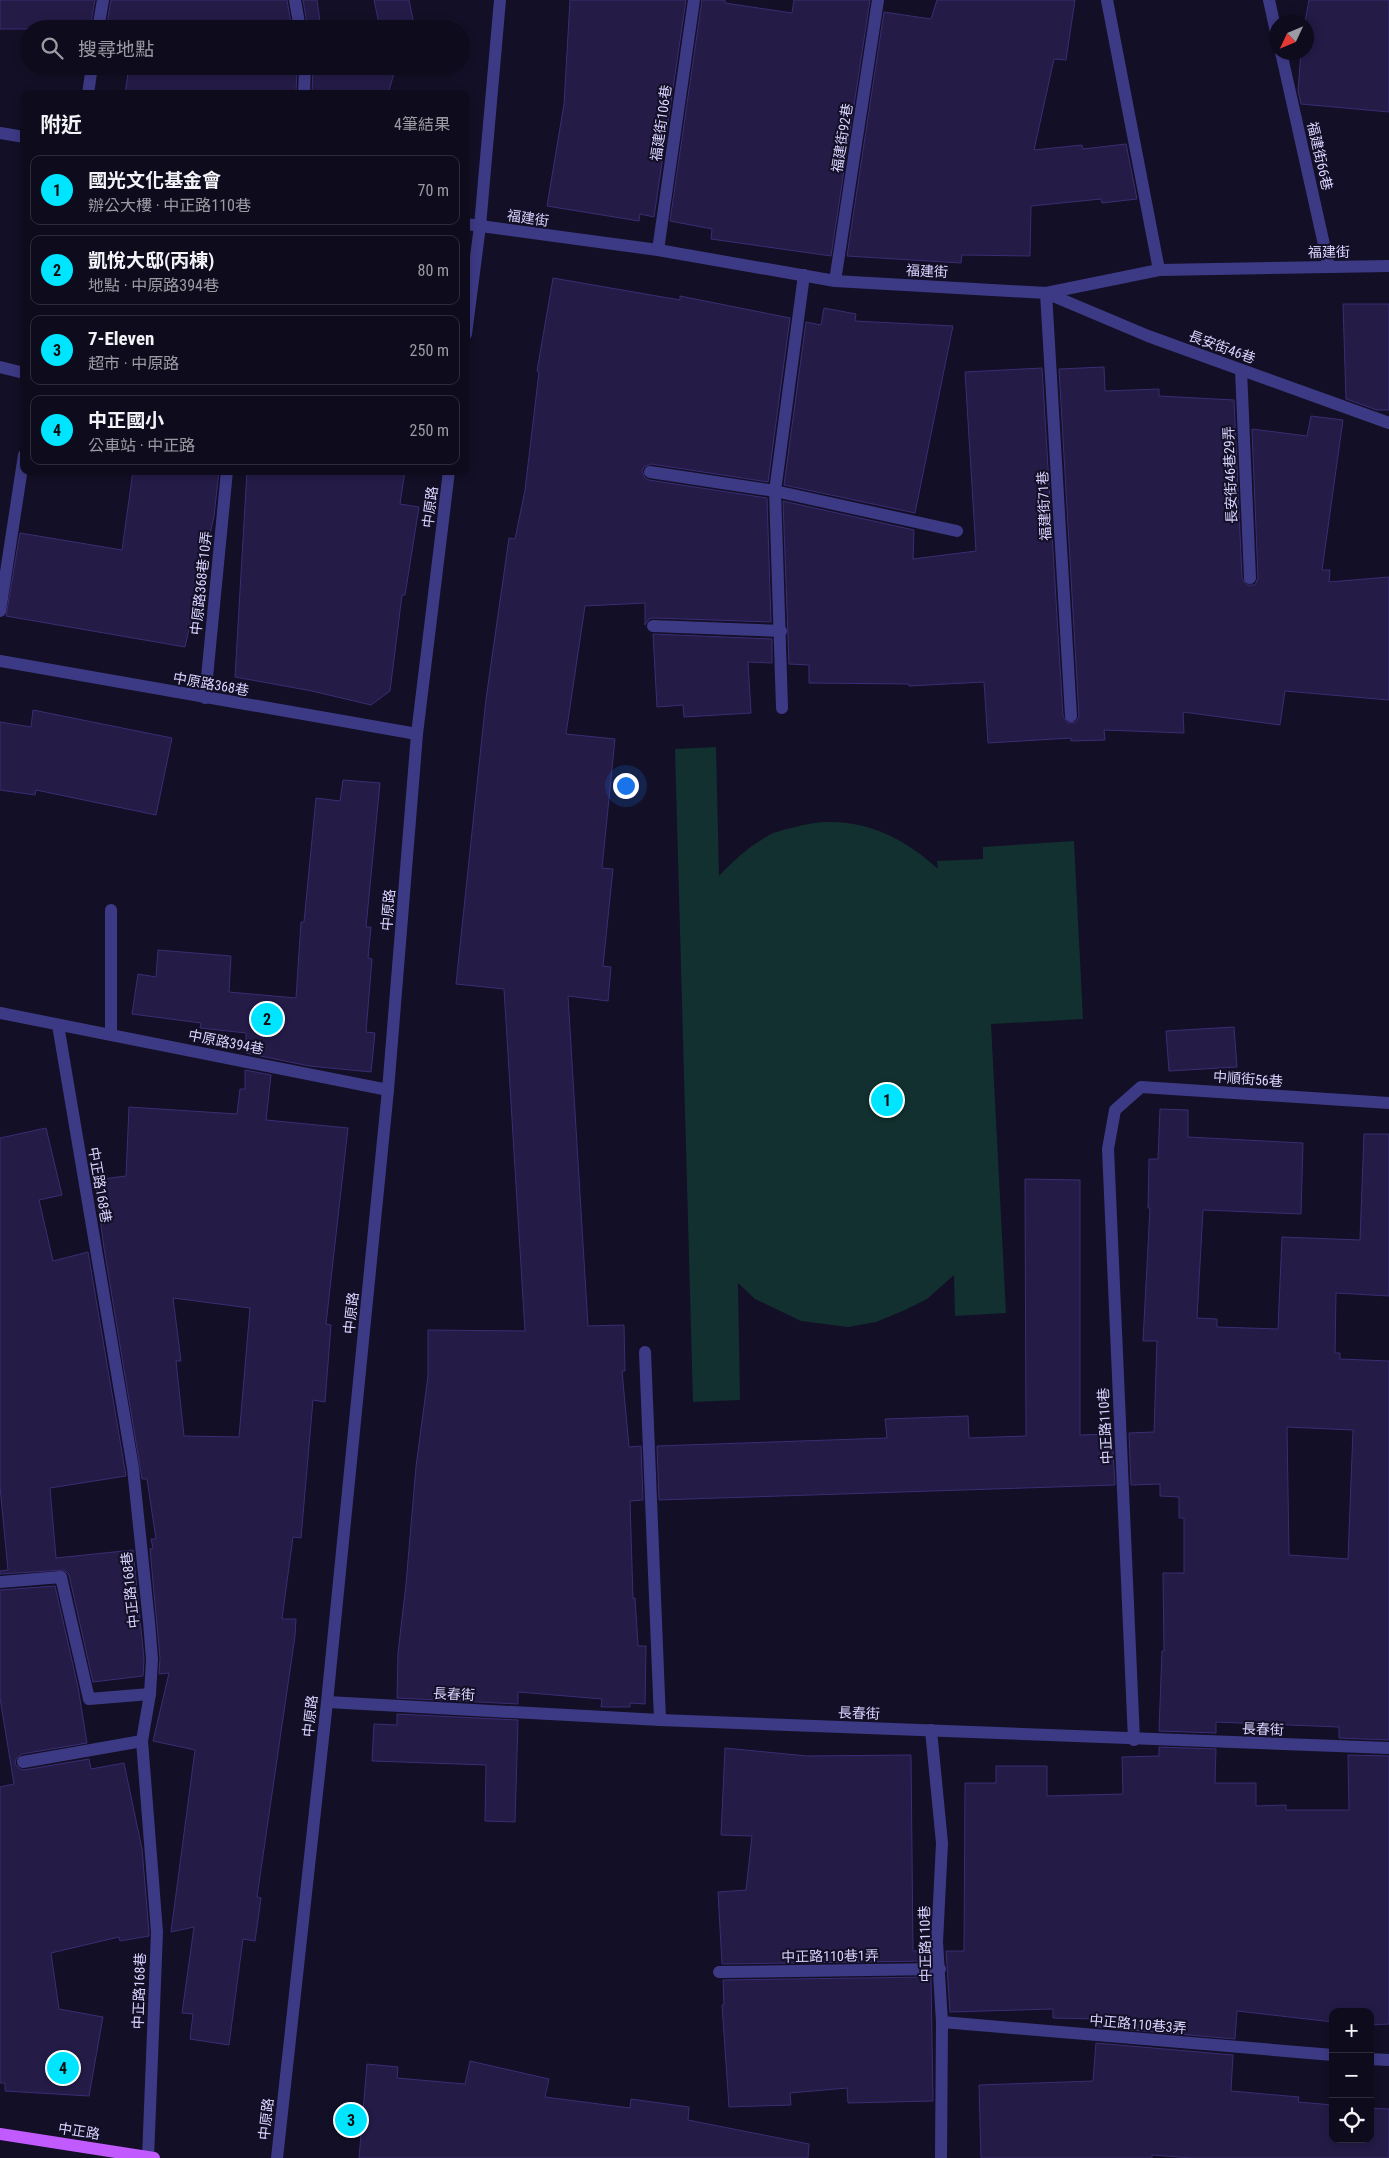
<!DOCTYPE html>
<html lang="zh-TW">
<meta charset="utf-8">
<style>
:root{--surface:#0e0b1c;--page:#171425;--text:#f1f3f6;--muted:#9b9ba3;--line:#2e2b3b;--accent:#00e5ff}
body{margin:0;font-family:"Roboto Condensed","Noto Sans TC",sans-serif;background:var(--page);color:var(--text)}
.controls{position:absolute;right:15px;bottom:15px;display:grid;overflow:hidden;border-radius:10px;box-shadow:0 2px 8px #0003}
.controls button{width:45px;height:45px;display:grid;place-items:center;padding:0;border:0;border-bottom:1px solid var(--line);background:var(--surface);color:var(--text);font:25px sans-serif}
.compass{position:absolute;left:1269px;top:15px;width:45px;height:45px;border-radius:50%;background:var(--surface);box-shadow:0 2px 8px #0003;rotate:226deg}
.you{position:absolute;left:625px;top:785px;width:18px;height:18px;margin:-12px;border:4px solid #fff;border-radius:50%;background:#1a73e8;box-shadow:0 0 0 8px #1a73e833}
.badge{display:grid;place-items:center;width:32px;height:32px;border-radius:50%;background:var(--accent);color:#111;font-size:16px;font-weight:700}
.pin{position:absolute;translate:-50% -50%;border:2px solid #fff;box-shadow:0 1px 5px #0006}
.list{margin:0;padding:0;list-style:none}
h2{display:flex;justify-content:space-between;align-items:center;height:65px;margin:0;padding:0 20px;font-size:21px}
h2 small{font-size:16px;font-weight:400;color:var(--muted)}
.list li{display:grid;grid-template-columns:32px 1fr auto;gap:15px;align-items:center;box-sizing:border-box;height:70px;margin:0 10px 10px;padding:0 10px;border:1px solid var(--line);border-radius:10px}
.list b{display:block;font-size:19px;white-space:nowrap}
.list p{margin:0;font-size:16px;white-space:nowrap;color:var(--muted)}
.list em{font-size:16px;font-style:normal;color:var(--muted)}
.icon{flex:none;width:28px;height:28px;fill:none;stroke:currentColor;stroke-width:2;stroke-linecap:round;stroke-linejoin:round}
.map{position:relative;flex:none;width:1389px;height:2158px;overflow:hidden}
.search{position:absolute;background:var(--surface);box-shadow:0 2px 8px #0003;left:20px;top:20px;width:450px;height:55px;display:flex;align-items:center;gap:12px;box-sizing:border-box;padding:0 18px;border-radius:28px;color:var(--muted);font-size:19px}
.panel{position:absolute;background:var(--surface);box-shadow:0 2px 8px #0003;left:20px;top:90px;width:450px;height:385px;border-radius:10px}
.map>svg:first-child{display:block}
.pitch{fill:#12302f}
.building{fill:#241b47;stroke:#3b2d73;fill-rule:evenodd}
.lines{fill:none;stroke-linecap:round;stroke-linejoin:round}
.minor{stroke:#3d3a85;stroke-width:12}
.major{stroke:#c25bff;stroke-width:12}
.labels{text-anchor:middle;stroke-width:4;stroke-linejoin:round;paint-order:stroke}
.street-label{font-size:14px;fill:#d9d4ff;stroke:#130f26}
</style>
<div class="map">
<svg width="1389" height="2158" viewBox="0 0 1389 2158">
<rect width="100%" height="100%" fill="#130f26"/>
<!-- pitch -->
<path class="pitch" d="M716,747L719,876C733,861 748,847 766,837C773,832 783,830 791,828C847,811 897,831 938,869L937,861L983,859V847L1074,841L1083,1019L991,1024L1006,1313L955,1316L954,1275L927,1299L905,1310L876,1322L848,1327L801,1321L755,1299L738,1283L740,1400L693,1402L675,749Z"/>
<!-- building -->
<g class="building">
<polygon points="0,0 95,0 90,29 0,29"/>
<polygon points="111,0 287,0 292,29 106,29"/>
<polygon points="303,0 317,0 321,29 308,29"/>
<polygon points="374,0 409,0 415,29 354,29 379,24"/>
<polygon points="570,0 686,0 654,217 640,214 639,221 547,206 564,104"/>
<polygon points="702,0 725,0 725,3 792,13 794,0 870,0 831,256 711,239 712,229 670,221"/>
<polygon points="937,0 1075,0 1066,60 1054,59 1034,150 1082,145 1083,149 1126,144 1137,199 1102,203 1101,199 1031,206 1030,256 962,255 961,263 847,256 884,12 931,19"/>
<polygon points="1309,0 1389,0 1389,112 1301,104 1298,91 1301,52 1306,52 1306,22 1305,22"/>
<polygon points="129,66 297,66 296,94 125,94"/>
<polygon points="313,66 396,66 388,94 312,94"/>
<polygon points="553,278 680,300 680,296 790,318 768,482 651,464 644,467 642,471 645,478 649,480 767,498 771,622 653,618 649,619 645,625 645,603 585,606 566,734 615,739 602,868 613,869 603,966 611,967 608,1001 568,996 588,1326 624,1325 625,1371 622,1371 629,1447 641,1446 643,1500 630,1501 633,1599 635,1598 638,1646 646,1646 645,1704 630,1703 630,1707 601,1707 602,1699 518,1692 518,1704 397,1698 398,1653 406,1584 416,1467 428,1376 428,1330 525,1331 504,989 456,984 486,699 509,538 515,539 525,490 539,372 537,371"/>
<polygon points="1343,304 1389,304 1389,410 1377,410 1346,399"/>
<polygon points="824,308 856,314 855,321 953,326 915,513 784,485 806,322 821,325"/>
<polygon points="1104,367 1105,391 1159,389 1159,396 1234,400 1242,578 1247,585 1255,585 1258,578 1252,429 1307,436 1311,416 1343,420 1322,570 1330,570 1329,582 1389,577 1389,700 1285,691 1280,725 1183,712 1184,733 1104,730 1105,740 1071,741 1071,738 988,743 984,682 909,686 909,684 809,683 809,665 789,664 783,501 914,530 913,559 976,551 965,372 1042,368 1063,716 1068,723 1076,722 1079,716 1059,369"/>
<polygon points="133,471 219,471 214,516 185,647 6,616 20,533 122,550"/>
<polygon points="247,471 405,471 400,504 419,507 405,595 402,595 390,691 371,705 312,691 235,677"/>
<polygon points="653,634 772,639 772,663 748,662 751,713 684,717 683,705 657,707"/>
<polygon points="33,710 172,738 156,815 36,790 35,795 0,790 0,722 31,727"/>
<polygon points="343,780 380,783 366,927 371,927 368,958 372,959 366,1032 375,1033 371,1072 309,1066 246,1053 246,1033 200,1028 201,1023 132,1014 138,974 156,977 158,950 231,956 229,992 296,998 301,922 304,922 316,798 340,801"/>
<polygon points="1234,1027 1237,1067 1169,1071 1166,1031"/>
<path d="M245,1070L271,1075L266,1120L348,1128L326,1324L331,1325L325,1402L313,1400L301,1538L293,1537L282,1619H296L295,1636L257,1897L261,1898L255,1941L243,1939L229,2045L190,2039L193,2014L182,2013L194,1927L171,1932L195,1750L153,1741L169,1673L159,1674L160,1658L150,1549L153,1548L151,1539H156L147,1479H142L104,1248L95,1180L126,1176L129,1107L237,1114L240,1089H245ZM173,1298L250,1308L239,1437L184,1436L176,1361H181Z"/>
<path d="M1160,1109L1188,1110V1137L1303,1143L1301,1214L1203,1210L1197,1318L1217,1319V1327L1278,1329L1282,1237L1360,1240L1364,1134H1389V1296L1336,1293L1335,1353H1340V1359L1389,1361V1740L1339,1738V1727L1216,1722V1733L1159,1731L1162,1651H1164L1163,1573H1184V1518H1179V1497L1160,1496V1484L1131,1485L1129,1433L1154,1432L1157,1341H1143L1150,1208H1148L1149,1159H1158ZM1287,1427L1353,1430L1348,1559L1289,1555Z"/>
<polygon points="46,1128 62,1195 39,1200 53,1261 88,1252 126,1476 50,1488 56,1558 133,1550 144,1659 143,1676 93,1682 69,1575 64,1570 0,1574 0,1571 8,1570 0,1487 0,1138"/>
<polygon points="1025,1179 1080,1180 1080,1435 1112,1434 1115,1485 659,1500 657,1446 887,1438 885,1419 968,1416 969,1438 1026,1436"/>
<polygon points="55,1586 78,1687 87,1743 22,1754 16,1759 15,1764 20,1769 24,1770 89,1759 91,1769 124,1763 142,1849 149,1932 149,1936 120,1941 119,1937 51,1953 59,2009 103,2017 89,2096 5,2091 5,2083 0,2083 0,1787 14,1784 0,1698 0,1590"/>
<polygon points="397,1714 518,1720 515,1822 485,1821 486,1765 372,1761 374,1724 397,1725"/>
<polygon points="1159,1747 1216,1749 1215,1783 1256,1783 1256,1806 1286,1805 1286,1810 1349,1810 1348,1755 1389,1756 1389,2024 1370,2025 1370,2012 1333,2012 1333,2022 1237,2011 1235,2039 1097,2027 1098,2019 1053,2018 1053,2009 950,2012 946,1951 964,1951 965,1783 996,1783 996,1766 1047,1766 1047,1796 1123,1794 1122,1757 1159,1756"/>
<polygon points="725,1748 807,1756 911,1755 913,1951 929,1951 930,1961 722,1964 718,1892 746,1890 752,1836 721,1835"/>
<polygon points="931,1977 933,2101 848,2103 847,2088 790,2093 791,2105 729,2107 722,2005 724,2005 723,1980"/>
<polygon points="1096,2043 1233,2055 1231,2091 1299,2097 1298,2102 1333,2105 1333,2139 1370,2139 1370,2108 1389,2109 1389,2158 1192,2158 1152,2155 1152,2158 981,2158 979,2085 1093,2081"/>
<polygon points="470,2061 549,2079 545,2097 630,2108 631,2099 689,2107 688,2120 809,2144 808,2158 359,2158 367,2064 398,2067 397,2078 465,2084"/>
</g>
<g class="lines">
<!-- minor -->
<g class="minor">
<polyline points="295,0 300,29"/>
<polyline points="1107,0 1159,270"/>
<polyline points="1269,0 1276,32"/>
<polyline points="98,29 103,0"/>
<polyline points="1281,52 1329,267"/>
<polyline points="88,94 92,66"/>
<polyline points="304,94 305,66"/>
<polyline points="0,133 24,137"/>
<polyline points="466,224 658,250 835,281 1046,293 1159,270 1389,266"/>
<polyline points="658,250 694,0"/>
<polyline points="835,281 878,0"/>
<polyline points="466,334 480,226 500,0"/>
<polyline points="0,367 24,373"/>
<polyline points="1241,370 1250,578"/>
<polyline points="650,472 775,491 957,531"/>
<polyline points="0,611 24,455"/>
<polyline points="653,626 781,631"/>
<polyline points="0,661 417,734"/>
<polyline points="205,698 227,471"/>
<polyline points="782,708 775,491 804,275"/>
<polyline points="1071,716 1046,293 1148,336 1389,423"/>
<polyline points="0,1013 388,1090"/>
<polyline points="58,1025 133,1468 149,1622 152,1659 150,1694 142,1741 157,1932 148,2158"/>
<polyline points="111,1035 111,910"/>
<polyline points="645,1352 660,1720"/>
<polyline points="0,1582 61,1577 89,1699 150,1694"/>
<polyline points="327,1702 660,1720 1389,1748"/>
<polyline points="931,1730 942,1843 937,1942 942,2022 941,2158"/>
<polyline points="1134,1740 1108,1149 1115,1110 1141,1087 1389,1103"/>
<polyline points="23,1762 142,1741"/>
<polyline points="719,1972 940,1969"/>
<polyline points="942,2022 1333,2055"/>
<polyline points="1370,2059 1389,2060"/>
<polyline points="277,2158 327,1702 388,1090 417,734 449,471"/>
</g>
<!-- major -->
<polyline class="major" points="0,2134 154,2158"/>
</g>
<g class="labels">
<!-- street labels -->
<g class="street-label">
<text transform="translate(661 123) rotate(-82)" y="5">福建街106巷</text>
<text transform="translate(842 138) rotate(-81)" y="5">福建街92巷</text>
<text transform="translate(1320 156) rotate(77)" y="5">福建街66巷</text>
<text transform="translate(528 218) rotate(8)" y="5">福建街</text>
<text transform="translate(1329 252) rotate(-1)" y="5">福建街</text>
<text transform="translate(927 271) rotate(3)" y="5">福建街</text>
<text transform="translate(1222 347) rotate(20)" y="5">長安街46巷</text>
<text transform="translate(1230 475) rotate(-92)" y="5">長安街46巷29弄</text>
<text transform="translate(1044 506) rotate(-93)" y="5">福建街71巷</text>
<text transform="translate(430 507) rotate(-83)" y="5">中原路</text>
<text transform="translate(201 583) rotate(-84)" y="5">中原路368巷10弄</text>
<text transform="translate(211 684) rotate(10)" y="5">中原路368巷</text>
<text transform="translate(388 910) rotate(-85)" y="5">中原路</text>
<text transform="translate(226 1042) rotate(11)" y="5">中原路394巷</text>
<text transform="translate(1248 1079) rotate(4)" y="5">中順街56巷</text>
<text transform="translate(100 1185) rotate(80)" y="5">中正路168巷</text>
<text transform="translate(351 1313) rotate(-84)" y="5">中原路</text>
<text transform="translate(1105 1426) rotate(-93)" y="5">中正路110巷</text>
<text transform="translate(130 1590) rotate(-96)" y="5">中正路168巷</text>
<text transform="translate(454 1694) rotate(3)" y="5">長春街</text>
<text transform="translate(859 1713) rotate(2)" y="5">長春街</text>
<text transform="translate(310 1716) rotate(-84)" y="5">中原路</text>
<text transform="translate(1263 1729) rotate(2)" y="5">長春街</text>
<text transform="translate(925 1944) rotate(-91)" y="5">中正路110巷</text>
<text transform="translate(830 1956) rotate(-1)" y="5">中正路110巷1弄</text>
<text transform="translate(139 1991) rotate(-88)" y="5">中正路168巷</text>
<text transform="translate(1138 2024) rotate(5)" y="5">中正路110巷3弄</text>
<text transform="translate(266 2119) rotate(-84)" y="5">中原路</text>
<text transform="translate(79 2131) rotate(9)" y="5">中正路</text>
</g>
</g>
</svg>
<div class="controls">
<button>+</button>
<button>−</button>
<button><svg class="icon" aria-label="locate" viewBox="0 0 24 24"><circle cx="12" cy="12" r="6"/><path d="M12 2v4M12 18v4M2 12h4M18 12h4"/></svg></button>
</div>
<svg class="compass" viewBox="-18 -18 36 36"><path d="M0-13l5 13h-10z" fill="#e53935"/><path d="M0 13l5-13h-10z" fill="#9b9ba3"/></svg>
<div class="you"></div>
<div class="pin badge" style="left:887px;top:1100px">1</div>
<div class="pin badge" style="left:267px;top:1019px">2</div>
<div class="pin badge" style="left:351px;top:2120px">3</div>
<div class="pin badge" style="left:63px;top:2068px">4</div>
<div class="search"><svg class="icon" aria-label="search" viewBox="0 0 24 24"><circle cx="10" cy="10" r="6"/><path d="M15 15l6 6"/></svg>搜尋地點</div>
<section class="panel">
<h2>附近<small>4筆結果</small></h2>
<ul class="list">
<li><span class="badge">1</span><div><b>國光文化基金會</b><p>辦公大樓 · 中正路110巷</p></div><em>70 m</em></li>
<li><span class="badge">2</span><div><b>凱悅大邸(丙棟)</b><p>地點 · 中原路394巷</p></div><em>80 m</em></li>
<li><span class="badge">3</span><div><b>7-Eleven</b><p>超市 · 中原路</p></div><em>250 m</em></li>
<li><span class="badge">4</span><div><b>中正國小</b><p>公車站 · 中正路</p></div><em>250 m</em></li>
</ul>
</section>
</div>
